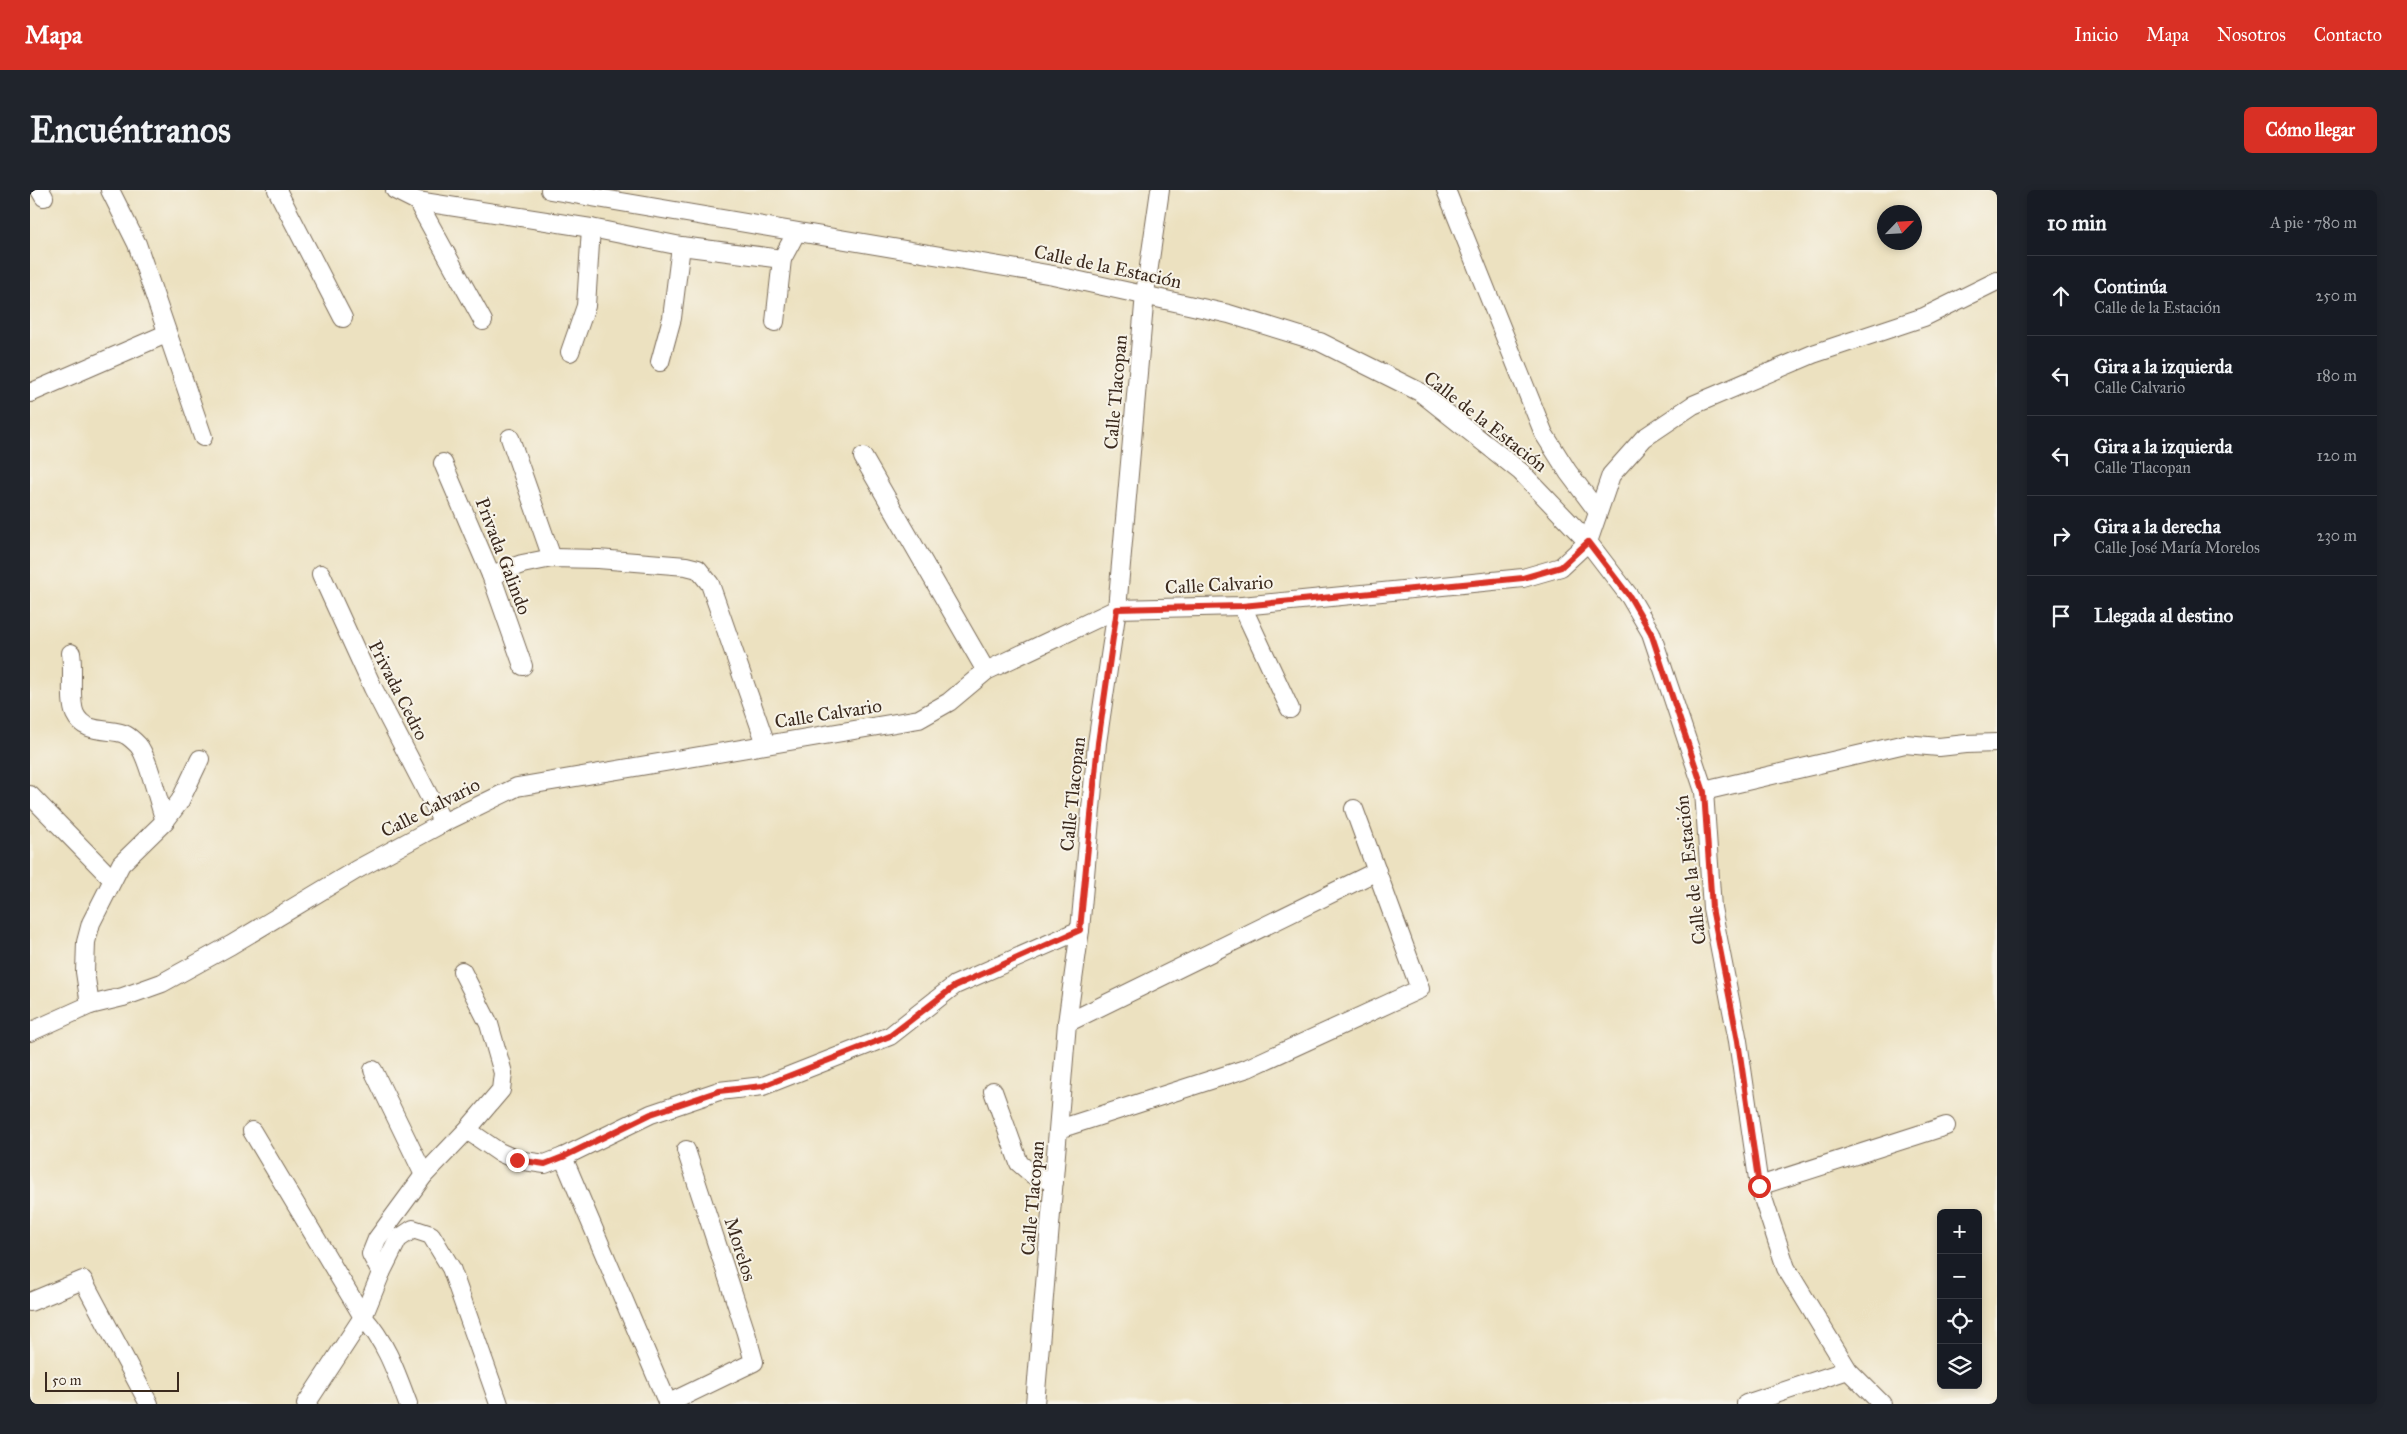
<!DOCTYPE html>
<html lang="es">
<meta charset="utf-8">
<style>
:root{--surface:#171b24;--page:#20242c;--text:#f1f3f6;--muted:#9ea1a6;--line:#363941;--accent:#d93025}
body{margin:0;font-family:"IM FELL Great Primer",serif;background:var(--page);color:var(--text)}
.controls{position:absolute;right:15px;bottom:15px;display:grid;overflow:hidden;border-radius:8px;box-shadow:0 2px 8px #0003}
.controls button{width:45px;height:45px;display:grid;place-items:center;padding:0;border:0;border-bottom:1px solid var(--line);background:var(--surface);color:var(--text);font:25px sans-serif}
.compass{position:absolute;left:1847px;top:15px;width:45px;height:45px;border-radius:50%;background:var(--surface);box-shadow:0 2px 8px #0003;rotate:65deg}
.scale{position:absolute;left:15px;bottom:12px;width:134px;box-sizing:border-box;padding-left:5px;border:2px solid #3b2a1e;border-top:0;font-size:14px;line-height:18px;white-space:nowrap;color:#3b2a1e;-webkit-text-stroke:4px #f7f3e8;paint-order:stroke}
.stop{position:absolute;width:15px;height:15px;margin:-11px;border:4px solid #d93025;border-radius:50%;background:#fff}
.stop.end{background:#d93025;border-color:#fff;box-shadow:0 1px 5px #0008}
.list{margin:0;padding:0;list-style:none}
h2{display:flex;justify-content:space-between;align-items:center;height:65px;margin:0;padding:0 20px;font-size:21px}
h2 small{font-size:16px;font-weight:400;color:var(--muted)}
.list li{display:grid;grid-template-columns:32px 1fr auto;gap:15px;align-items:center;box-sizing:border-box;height:80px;padding:0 20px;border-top:1px solid var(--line)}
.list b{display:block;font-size:19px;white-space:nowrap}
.list p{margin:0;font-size:16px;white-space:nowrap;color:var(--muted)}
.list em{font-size:16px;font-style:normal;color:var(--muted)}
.icon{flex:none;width:28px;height:28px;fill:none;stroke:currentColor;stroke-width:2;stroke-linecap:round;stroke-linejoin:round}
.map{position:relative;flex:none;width:1967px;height:1214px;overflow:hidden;border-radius:8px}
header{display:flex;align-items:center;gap:30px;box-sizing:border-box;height:70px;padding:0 25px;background:var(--accent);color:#fff}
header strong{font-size:24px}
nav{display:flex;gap:28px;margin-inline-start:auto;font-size:18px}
.intro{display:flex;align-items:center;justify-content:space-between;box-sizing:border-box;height:120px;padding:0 30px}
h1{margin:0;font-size:35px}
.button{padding:12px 22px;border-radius:8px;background:var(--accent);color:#fff;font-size:18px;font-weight:700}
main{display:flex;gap:30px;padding:0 30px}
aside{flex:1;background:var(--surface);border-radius:8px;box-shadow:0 2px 8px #0003}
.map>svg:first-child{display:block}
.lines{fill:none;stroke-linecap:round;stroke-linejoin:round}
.minor-casing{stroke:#796a57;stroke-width:20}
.minor{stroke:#fff;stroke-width:18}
.route{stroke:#d93025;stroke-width:6}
.labels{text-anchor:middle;stroke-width:4;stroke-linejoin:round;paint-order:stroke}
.street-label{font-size:19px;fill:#3b2a1e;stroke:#f7f3e8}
</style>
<header>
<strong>Mapa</strong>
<nav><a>Inicio</a><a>Mapa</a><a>Nosotros</a><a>Contacto</a></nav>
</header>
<div class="intro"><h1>Encuéntranos</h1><a class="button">Cómo llegar</a></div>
<main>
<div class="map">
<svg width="1967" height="1214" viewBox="0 0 1967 1214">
<rect width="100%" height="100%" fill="#f7f3e8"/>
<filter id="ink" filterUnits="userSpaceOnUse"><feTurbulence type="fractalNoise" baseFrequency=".02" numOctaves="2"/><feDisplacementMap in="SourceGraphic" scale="10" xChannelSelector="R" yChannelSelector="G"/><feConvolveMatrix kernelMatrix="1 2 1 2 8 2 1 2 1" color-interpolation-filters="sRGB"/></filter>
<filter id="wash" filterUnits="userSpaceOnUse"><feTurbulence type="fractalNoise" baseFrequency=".0096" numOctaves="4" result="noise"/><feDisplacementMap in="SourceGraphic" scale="20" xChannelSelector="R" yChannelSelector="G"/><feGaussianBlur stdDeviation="1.12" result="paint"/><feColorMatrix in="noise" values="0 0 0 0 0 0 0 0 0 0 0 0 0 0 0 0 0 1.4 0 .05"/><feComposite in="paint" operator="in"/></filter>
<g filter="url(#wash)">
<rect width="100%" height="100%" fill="#ece1c0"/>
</g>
<g filter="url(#ink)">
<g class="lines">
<defs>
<g id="minor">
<polyline points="10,0 14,7"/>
<polyline points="80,0 107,54 173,247"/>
<polyline points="247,0 313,128"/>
<polyline points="365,0 387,11 561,38 651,56 752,69 766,43"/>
<polyline points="520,0 1023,85 1199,124 1290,152 1390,202 1491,282 1558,352 1600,407 1621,443 1674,601 1682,718 1708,851 1729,996 1756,1078 1818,1180 1852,1214"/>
<polyline points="1416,0 1514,244 1538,282 1568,322"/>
<polyline points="387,11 453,131"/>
<polyline points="745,132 752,69"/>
<polyline points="540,162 556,116 561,38"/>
<polyline points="630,172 642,128 651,56"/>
<polyline points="0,203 136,144"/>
<polyline points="480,248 522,368"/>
<polyline points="833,267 956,481"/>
<polyline points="413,273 461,385 493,476"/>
<polyline points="1558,352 1581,285 1614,248 1663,215 1783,164 1894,127 1967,91"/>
<polyline points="291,384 343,498 413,633"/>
<polyline points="461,385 492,374 522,368 568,369 656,376 668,379 680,394 736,554"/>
<polyline points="1212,416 1260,519"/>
<path d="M41,463C44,480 39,511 45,524C55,546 83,537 96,545C100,547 105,552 108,555C118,566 129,615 135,631"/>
<polyline points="1674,601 1875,554 1909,557 1936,554 1967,553"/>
<polyline points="0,605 82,689"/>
<polyline points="60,815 55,782 56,752 61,733 91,674 135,631 150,611 170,569"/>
<polyline points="1037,833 1347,681"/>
<polyline points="0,842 60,815 93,807 132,793 201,755 326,680 413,633 487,597 889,529 919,512 956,481 1087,419 1212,416 1493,388 1531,377 1558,352"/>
<polyline points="343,880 394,985"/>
<polyline points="963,901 989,973 1003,985 1024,992"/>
<polyline points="1029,939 1218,878 1390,799 1324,619"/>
<polyline points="437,940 469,962 487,970 515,974 533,967 621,924 689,901 733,896 860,846 925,795 1050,740"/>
<path d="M222,941L333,1127C356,1152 366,1182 378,1214"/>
<polyline points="533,967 638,1214"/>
<polyline points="1729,996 1916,936"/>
<polyline points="351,1083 368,1049 383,1039 401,1045 421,1078 469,1214"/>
<polyline points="0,1112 53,1090 119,1214"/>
<polyline points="276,1214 333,1127 351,1083 341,1064 347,1049 394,985 437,940 471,900 473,883 459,834 432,781"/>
<polyline points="637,1214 724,1172 716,1143 656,960"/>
<polyline points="1005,1214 1037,833 1050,740 1067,553 1087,419 1115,104 1130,0"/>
<polyline points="1716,1214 1818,1180"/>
</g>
</defs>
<!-- minor casing -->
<use href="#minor" class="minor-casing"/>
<!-- minor -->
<use href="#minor" class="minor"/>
</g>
</g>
<g class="lines" filter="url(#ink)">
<!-- route -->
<polyline class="route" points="487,970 515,974 533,967 621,924 689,901 733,896 860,846 925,796 1050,740 1068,553 1087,419 1212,416 1493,388 1531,377 1558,352 1600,407 1621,443 1674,602 1682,718 1708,851 1729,996"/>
</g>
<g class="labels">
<!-- street labels -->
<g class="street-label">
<text transform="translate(1078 76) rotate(12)" y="7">Calle de la Estación</text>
<text transform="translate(1085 202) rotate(-85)" y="7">Calle Tlacopan</text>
<text transform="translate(1456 231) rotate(38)" y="7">Calle de la Estación</text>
<text transform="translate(474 366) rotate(69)" y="7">Privada Galindo</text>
<text transform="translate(1189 394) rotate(-3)" y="7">Calle Calvario</text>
<text transform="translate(369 500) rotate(63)" y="7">Privada Cedro</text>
<text transform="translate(798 523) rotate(-9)" y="7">Calle Calvario</text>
<text transform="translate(1042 604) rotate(-84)" y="7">Calle Tlacopan</text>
<text transform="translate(400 617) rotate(-27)" y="7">Calle Calvario</text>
<text transform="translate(1660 680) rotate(-97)" y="7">Calle de la Estación</text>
<text transform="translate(1002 1008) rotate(-85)" y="7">Calle Tlacopan</text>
<text transform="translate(711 1059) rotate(72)" y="7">Morelos</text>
</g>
</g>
</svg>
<div class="controls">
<button>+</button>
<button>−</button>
<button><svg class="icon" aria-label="locate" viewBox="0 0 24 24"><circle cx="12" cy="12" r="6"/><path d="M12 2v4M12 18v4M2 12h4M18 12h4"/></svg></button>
<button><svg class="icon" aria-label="layers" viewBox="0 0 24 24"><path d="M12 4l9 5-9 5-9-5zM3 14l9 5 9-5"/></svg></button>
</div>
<svg class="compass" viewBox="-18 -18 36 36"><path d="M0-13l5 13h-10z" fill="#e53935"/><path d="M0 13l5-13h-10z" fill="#9ea1a6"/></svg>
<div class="scale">50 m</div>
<div class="stop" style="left:1729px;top:996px"></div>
<div class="stop end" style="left:487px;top:970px"></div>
</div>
<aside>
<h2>10 min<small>A pie · 780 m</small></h2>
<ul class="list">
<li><svg class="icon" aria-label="ahead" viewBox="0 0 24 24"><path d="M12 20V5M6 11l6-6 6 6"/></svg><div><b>Continúa</b><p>Calle de la Estación</p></div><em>250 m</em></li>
<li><svg class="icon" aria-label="left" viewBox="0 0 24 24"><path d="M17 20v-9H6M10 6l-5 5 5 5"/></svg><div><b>Gira a la izquierda</b><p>Calle Calvario</p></div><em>180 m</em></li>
<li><svg class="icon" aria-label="left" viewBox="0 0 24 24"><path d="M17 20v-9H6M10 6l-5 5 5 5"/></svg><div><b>Gira a la izquierda</b><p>Calle Tlacopan</p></div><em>120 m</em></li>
<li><svg class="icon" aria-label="right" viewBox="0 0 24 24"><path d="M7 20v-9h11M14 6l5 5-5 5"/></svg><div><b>Gira a la derecha</b><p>Calle José María Morelos</p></div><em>230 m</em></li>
<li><svg class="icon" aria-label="arrive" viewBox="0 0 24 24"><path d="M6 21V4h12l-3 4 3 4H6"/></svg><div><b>Llegada al destino</b></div></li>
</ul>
</aside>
</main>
